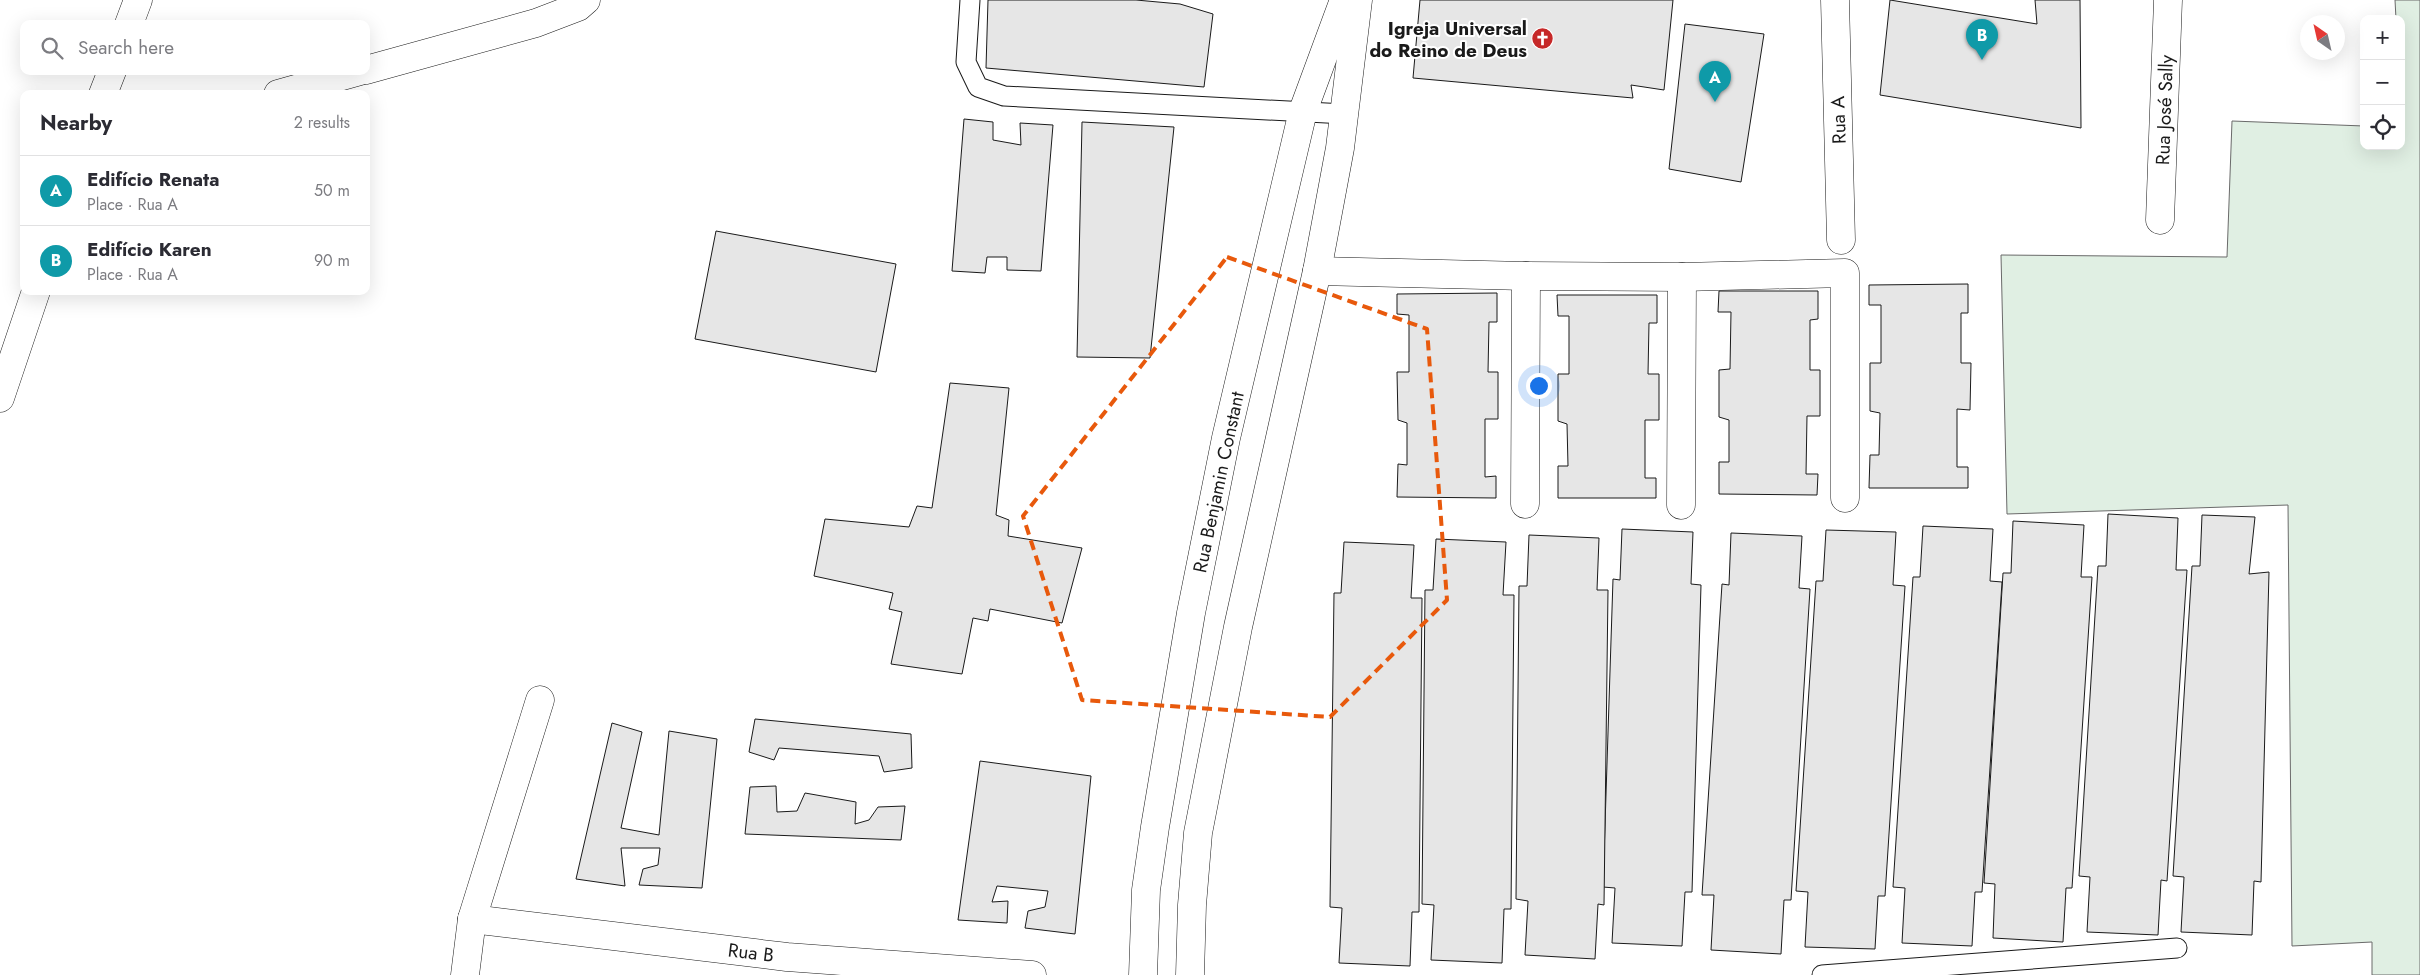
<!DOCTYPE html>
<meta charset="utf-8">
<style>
:root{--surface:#fff;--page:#f7f7f7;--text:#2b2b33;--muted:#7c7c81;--line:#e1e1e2;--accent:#0f766e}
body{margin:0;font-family:Jost,sans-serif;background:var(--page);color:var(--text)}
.controls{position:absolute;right:15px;top:15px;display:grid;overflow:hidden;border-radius:10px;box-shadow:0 5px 20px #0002}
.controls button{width:45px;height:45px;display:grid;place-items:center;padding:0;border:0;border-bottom:1px solid var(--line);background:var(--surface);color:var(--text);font:25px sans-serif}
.compass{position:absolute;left:2300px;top:15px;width:45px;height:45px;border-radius:50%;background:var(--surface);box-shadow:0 5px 20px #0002;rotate:326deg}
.you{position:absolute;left:1538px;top:385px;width:18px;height:18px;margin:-12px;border:4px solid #fff;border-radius:50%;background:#1a73e8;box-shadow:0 0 0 8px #1a73e833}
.badge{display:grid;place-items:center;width:32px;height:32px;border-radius:50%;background:var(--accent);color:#fff;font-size:16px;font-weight:700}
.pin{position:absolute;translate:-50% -41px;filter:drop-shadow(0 1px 2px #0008)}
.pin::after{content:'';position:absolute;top:26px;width:18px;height:15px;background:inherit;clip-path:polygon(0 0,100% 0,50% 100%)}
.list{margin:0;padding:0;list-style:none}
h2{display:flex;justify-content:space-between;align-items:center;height:65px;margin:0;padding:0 20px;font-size:21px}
h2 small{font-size:16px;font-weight:400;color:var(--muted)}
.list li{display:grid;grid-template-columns:32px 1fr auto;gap:15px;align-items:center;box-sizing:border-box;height:70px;padding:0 20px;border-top:1px solid var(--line)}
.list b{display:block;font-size:19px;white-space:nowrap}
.list p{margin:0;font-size:16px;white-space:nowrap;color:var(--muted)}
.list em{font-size:16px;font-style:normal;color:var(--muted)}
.icon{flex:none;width:28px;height:28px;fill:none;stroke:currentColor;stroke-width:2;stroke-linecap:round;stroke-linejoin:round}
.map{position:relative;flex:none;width:2420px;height:975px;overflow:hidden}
.search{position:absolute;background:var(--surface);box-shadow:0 5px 20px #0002;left:20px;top:20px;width:350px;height:55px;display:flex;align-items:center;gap:12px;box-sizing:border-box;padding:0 18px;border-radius:10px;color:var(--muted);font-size:19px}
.panel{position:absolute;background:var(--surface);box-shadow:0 5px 20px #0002;left:20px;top:90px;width:350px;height:205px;border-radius:10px}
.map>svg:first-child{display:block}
.green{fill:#e0efe3;stroke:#6a6a6a}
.building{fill:#e6e6e6;stroke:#1a1a1a}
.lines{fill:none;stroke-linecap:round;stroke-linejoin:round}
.lane-casing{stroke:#1a1a1a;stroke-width:21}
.street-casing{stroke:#1a1a1a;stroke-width:29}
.secondary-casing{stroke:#1a1a1a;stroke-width:29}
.primary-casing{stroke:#1a1a1a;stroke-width:29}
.lane{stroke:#fff;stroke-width:19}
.street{stroke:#fff;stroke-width:28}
.secondary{stroke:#fff;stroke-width:28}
.primary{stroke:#fff;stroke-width:28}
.marked{fill:none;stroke:#e8590c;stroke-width:4;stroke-dasharray:10 6;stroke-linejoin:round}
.labels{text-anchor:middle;stroke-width:4;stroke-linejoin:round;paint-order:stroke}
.poi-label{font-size:19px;font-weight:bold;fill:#1a1a1a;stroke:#fff;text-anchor:end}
.street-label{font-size:19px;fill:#1a1a1a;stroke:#fff}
</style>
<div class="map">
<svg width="2420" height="975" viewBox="0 0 2420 975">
<rect width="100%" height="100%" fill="#fff"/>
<!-- green -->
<polygon class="green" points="2395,0 2420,0 2420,975 2372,975 2372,942 2292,946 2288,505 2007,514 2001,255 2227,257 2232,121 2364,126 2364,146 2401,146 2401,19 2396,19"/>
<!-- building -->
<g class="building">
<polygon points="988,0 1136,0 1180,4 1213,14 1204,87 986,68"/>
<polygon points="1420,0 1673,0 1664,90 1631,85 1633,98 1413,78"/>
<polygon points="1890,0 2037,24 2035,0 2080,0 2081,128 1880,95"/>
<polygon points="1685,24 1764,34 1741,182 1669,169"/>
<polygon points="964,119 993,122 993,140 1021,145 1020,123 1053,125 1041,271 1007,270 1007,257 987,257 985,273 952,271"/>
<polygon points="1082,122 1174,127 1150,358 1077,357"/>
<polygon points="716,231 896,264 876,372 695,339"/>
<polygon points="1968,284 1968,313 1961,313 1961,363 1971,363 1970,410 1957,409 1957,467 1968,467 1968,488 1869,488 1870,455 1879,455 1880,413 1870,411 1870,363 1881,363 1881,305 1869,305 1869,285"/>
<polygon points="1719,291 1818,291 1818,319 1810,320 1810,370 1820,370 1820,416 1807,416 1806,474 1818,474 1817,495 1719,494 1719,462 1729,462 1729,420 1719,417 1719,370 1730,369 1731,312 1718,312"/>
<polygon points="1497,293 1497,322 1489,322 1488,372 1498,372 1498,419 1485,419 1485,477 1496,476 1496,498 1397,497 1398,464 1407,465 1407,423 1398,420 1397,372 1409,372 1409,315 1397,314 1397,294"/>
<polygon points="1557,295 1657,295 1657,323 1649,323 1648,374 1659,374 1659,420 1645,420 1645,478 1656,478 1656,498 1558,498 1558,466 1568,466 1567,424 1558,421 1558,374 1569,374 1569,316 1558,316"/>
<polygon points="950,383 1009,388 996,515 1009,520 1008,536 1082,548 1062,623 990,609 988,621 973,618 962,674 891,664 902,612 889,609 893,593 814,576 825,519 909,527 917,506 932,508"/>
<polygon points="2108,514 2178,518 2176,570 2187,570 2167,881 2161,880 2158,935 2087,932 2090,877 2079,876 2098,566 2106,566"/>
<polygon points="2202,515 2255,517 2249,574 2269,572 2261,882 2254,881 2252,935 2181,932 2184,877 2173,876 2192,566 2200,566"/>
<polygon points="2013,521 2084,525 2081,577 2092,577 2072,888 2066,888 2063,942 1993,938 1995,884 1984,883 2003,573 2011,573"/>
<polygon points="1923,526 1993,529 1990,581 2002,582 1982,892 1975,892 1972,946 1902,943 1905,888 1893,887 1913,577 1920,577"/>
<polygon points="1622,529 1693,532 1691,584 1701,585 1692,892 1685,892 1682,946 1612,943 1615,888 1603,887 1613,579 1620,580"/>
<polygon points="1826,530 1896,532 1893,585 1905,586 1885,896 1878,896 1875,949 1805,947 1808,892 1796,891 1816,581 1823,581"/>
<polygon points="1731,533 1802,536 1799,588 1810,589 1791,900 1784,900 1781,954 1711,950 1714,895 1702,895 1722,584 1729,585"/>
<polygon points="1529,535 1599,538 1597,590 1608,590 1604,905 1598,904 1595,959 1525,955 1528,901 1516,899 1519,586 1527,586"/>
<polygon points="1436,539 1506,542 1503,595 1514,595 1511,909 1504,909 1502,963 1431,960 1434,905 1422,904 1425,590 1433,590"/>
<polygon points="1344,542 1414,545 1411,598 1422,598 1419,912 1412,912 1410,966 1339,963 1342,908 1330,907 1334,593 1341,593"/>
<polygon points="755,719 911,734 912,768 884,772 879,756 779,748 774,760 749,752"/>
<polygon points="612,723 642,732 621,828 659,835 669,731 717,739 702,888 639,885 643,869 658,865 660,848 621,848 625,886 576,879"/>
<polygon points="980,761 1091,776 1075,934 1025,928 1028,911 1045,907 1048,891 997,886 992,902 1008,901 1007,923 958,920"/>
<polygon points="776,786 777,812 797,811 805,793 856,802 855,824 869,820 878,807 905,806 901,840 745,834 750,787"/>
</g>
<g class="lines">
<defs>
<g id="lane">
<polyline points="970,0 966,62 978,87 1004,96 1345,114"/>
<polyline points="1822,975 2177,948"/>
</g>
<g id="street">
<polyline points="1835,0 1841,240"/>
<polyline points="366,70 536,23 578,7 586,0"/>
<polyline points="278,94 360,71"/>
<polyline points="2160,220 2168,0"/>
<polyline points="1317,271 1526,276 1682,277 1845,273 1845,498"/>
<polyline points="1525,504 1526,276"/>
<polyline points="1681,505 1682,277"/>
<polyline points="472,919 787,957 1032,975"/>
<polyline points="465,975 472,919 540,700"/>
</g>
<g id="secondary">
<polyline points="129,24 138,0"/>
<polyline points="103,94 112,71"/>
<polyline points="0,398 36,291"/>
</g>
<g id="primary">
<polyline points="1143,975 1146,890 1155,827 1191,613 1226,438 1303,111 1344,0"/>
<polyline points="1190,975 1192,905 1198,833 1238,627 1317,271 1340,148 1358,0"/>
</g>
</defs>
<!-- lane casing -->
<use href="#lane" class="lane-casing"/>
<!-- street casing -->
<use href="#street" class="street-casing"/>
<!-- secondary casing -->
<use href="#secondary" class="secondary-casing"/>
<!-- primary casing -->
<use href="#primary" class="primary-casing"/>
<!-- lane -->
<use href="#lane" class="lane"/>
<!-- street -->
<use href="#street" class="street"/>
<!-- secondary -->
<use href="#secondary" class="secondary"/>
<!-- primary -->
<use href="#primary" class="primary"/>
</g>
<!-- marked area -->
<path class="marked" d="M1227,257L1427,329L1447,600L1330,717L1082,700L1023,516Z"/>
<!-- icons -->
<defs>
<symbol id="church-disc" viewBox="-11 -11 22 22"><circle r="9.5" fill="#c62828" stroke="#fff"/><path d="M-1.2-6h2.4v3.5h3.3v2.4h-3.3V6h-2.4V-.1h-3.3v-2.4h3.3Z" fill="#fff"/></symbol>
</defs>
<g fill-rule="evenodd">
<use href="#church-disc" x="1530" y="26" width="25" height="25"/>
</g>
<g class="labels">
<!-- poi labels -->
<g class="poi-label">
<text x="1527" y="35">Igreja Universal<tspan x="1527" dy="22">do Reino de Deus</tspan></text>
</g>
<!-- street labels -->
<g class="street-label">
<text transform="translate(2164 110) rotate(-88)" y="7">Rua José Sally</text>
<text transform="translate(1838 120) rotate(-92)" y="7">Rua A</text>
<text transform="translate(1218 482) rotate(-78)" y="7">Rua Benjamin Constant</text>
<text transform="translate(751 952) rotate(7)" y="7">Rua B</text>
</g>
</g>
</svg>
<div class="controls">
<button>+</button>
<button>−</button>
<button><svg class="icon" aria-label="locate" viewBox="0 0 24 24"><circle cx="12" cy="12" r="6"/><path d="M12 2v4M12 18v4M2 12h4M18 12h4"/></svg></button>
</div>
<svg class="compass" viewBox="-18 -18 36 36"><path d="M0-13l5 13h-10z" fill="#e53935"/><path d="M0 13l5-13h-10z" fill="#7c7c81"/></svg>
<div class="you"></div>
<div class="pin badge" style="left:1715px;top:102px;background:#0f9aa8">A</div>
<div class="pin badge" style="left:1982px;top:60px;background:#0f9aa8">B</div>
<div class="search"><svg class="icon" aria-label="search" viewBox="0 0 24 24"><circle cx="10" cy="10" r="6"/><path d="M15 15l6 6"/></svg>Search here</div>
<section class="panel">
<h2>Nearby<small>2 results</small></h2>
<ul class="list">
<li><span class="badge" style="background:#0f9aa8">A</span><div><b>Edifício Renata</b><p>Place · Rua A</p></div><em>50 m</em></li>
<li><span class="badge" style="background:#0f9aa8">B</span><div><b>Edifício Karen</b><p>Place · Rua A</p></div><em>90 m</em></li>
</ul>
</section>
</div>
